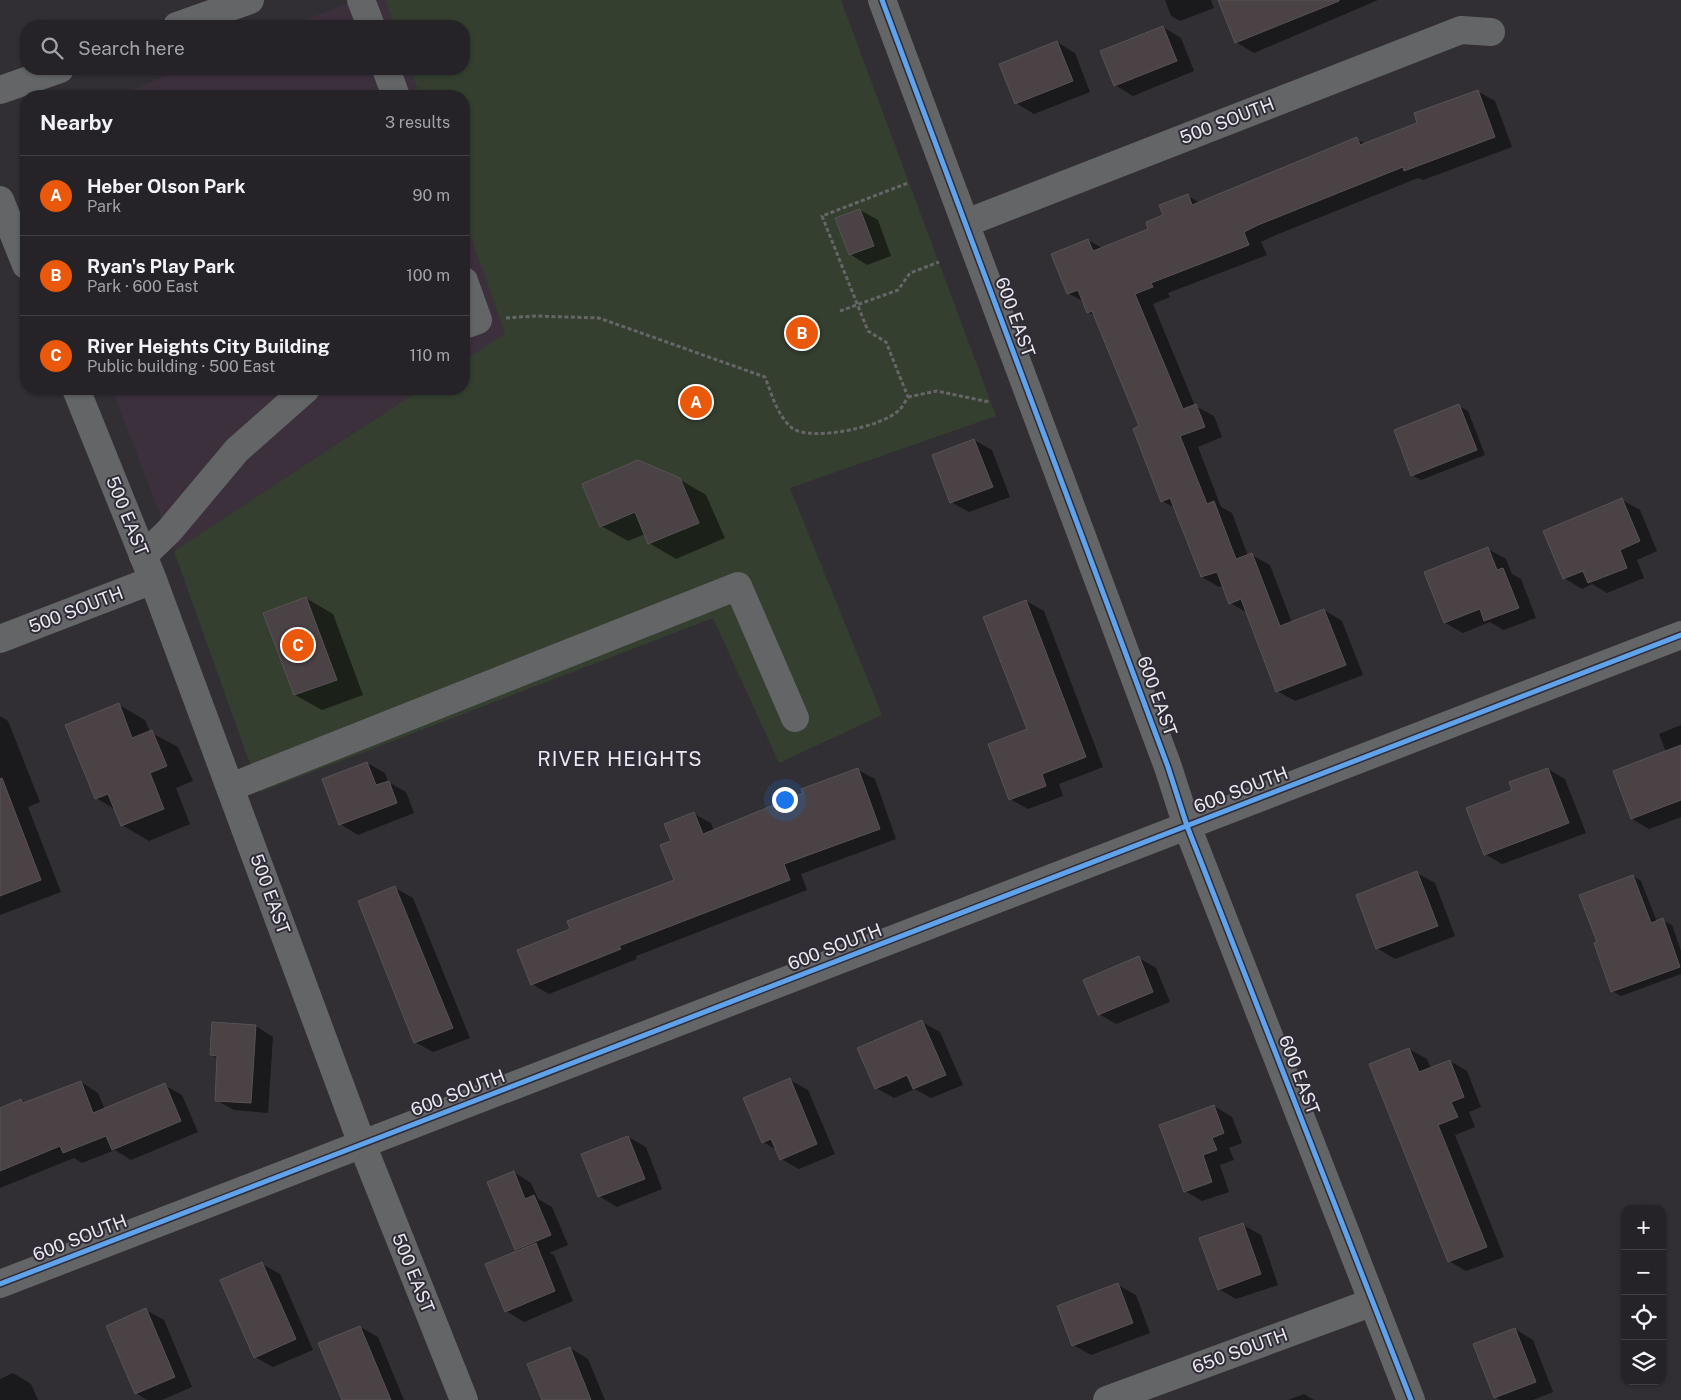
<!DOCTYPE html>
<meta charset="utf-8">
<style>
:root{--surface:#252327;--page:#312f33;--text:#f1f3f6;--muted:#a3a4a7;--line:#424044;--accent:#ea580c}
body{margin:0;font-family:"Public Sans",sans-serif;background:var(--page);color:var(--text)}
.controls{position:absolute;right:15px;bottom:15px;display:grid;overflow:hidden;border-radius:10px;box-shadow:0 1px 4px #0004}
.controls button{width:45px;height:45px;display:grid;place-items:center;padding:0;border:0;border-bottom:1px solid var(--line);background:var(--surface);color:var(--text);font:25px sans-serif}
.you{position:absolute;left:784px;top:799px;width:18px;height:18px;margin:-12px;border:4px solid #fff;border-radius:50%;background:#1a73e8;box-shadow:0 0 0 8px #1a73e833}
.badge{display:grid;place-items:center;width:32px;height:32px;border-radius:50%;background:var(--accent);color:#fff;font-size:16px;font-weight:700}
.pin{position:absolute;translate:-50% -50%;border:2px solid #fff;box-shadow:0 1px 5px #0006}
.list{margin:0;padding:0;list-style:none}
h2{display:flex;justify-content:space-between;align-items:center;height:65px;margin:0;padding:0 20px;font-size:21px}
h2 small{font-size:16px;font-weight:400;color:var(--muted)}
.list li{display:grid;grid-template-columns:32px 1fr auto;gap:15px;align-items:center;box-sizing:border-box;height:80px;padding:0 20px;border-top:1px solid var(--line)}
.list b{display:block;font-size:19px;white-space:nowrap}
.list p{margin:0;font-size:16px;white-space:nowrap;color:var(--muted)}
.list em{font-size:16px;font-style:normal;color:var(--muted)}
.icon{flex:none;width:28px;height:28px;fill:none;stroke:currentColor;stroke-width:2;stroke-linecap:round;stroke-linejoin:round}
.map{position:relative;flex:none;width:1681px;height:1400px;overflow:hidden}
.search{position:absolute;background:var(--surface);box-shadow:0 1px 4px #0004;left:20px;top:20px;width:450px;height:55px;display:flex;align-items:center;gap:12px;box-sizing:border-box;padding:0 18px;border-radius:20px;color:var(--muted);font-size:19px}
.panel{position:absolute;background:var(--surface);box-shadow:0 1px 4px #0004;left:20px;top:90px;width:450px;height:305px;border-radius:20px}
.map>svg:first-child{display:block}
.education{fill:#3c303d}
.green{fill:#343f30}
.shadow{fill:#0007;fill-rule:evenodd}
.building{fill:#4a4244;stroke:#575355}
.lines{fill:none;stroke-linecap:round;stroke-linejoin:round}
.path{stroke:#666668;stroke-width:3;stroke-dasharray:4 2.5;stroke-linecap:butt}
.minor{stroke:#646567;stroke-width:28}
.cycleway-casing{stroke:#302c37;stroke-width:8}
.cycleway{stroke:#60a3ed;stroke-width:5}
.labels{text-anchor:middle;stroke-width:4;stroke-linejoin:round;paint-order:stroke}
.street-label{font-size:18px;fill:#ebe9f0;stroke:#302c37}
.quarter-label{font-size:20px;letter-spacing:1px;fill:#ebe9f0;stroke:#302c37}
</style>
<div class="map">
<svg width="1681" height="1400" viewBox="0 0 1681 1400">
<rect width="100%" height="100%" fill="#312f34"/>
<!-- education -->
<g class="education">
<polygon points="356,0 385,0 394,26 290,26"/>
<polygon points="184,69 410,69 420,96 116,96"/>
<polygon points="464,218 505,333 464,361"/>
<polygon points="112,389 421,389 174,551"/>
</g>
<!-- green -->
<polygon class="green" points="385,0 841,0 996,416 790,488 882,715 779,763 713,618 260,792 174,551 421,389 464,389 464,361 505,333 464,218 464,96 420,96 410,69 464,69 464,26 394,26"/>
<!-- shadow -->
<g class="shadow">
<polygon points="1165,0 1211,0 1214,8 1180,21 1171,16"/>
<polygon points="1229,0 1378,0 1254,53 1236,42"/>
<polygon points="1163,27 1181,38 1194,71 1133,96 1115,85"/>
<polygon points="1057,42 1075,53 1090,92 1034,114 1016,103"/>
<polygon points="1477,91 1495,101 1512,147 1423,180 1418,178 1276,235 1261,242 1267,255 1168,293 1170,297 1153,304 1195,406 1214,416 1222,437 1198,447 1221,507 1232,513 1248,556 1252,555 1270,565 1292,623 1324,610 1342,621 1363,675 1295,701 1277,691 1248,613 1230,603 1223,585 1219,587 1202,577 1175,508 1162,501 1141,427 1096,316 1088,312 1084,302 1068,293 1088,240 1102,248 1150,229 1188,196 1200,203 1356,139 1366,144 1419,124"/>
<polygon points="860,210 878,220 891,256 867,265 850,254"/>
<polygon points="1459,406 1468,411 1485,455 1421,480 1412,475"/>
<polygon points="974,440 992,450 1010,497 969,512 951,502"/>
<polygon points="679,479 706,495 725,538 676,559 649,543 645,534 628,541 601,526"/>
<polygon points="1622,500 1640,510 1657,551 1637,560 1644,578 1607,593 1592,584 1582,589 1564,578"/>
<polygon points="1488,549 1506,559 1512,574 1521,579 1536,618 1503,630 1490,622 1463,633 1445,623"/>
<polygon points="306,598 333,614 363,695 322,710 295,695"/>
<polygon points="1026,601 1044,611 1103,767 1059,784 1063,796 1028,809 1010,799 1029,730"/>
<polygon points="119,705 145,720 150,732 178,747 193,781 176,788 190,824 149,841 122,825 116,810 96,798"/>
<polygon points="0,716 8,721 40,802 28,807 61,892 0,915"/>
<polygon points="1681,725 1681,817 1649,829 1632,819 1666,752 1659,734"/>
<polygon points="367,763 385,773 388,782 406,792 414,813 358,835 340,824"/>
<polygon points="1548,769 1565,779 1586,833 1502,864 1485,854 1514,791"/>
<polygon points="858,770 875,779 896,839 801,874 807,890 636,956 637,959 549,994 532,984 571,930 676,880 672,842 694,814 711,823 714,831"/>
<polygon points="1417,873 1435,883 1455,936 1395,959 1378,949 1357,895"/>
<polygon points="1633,876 1641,881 1657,922 1663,920 1672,925 1681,951 1681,974 1621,996 1612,991 1599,943"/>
<polygon points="395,888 413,898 470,1038 433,1052 415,1042"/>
<polygon points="1139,958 1156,968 1170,1002 1116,1024 1099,1014"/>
<path d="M922,1022L940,1032L963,1085L931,1098L915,1089L894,1098L876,1088ZM912,1071L913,1073L885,1086V1083Z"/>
<polygon points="256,1026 273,1037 268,1113 234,1110 216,1100 218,1059 211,1055"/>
<polygon points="1409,1049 1427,1059 1431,1069 1450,1061 1467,1071 1481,1107 1469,1112 1475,1127 1455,1135 1504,1257 1466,1271 1449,1261"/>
<polygon points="790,1080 808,1090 835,1154 799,1169 781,1159 777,1150 763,1142"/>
<polygon points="81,1082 98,1093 105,1110 164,1085 182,1095 198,1132 131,1160 115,1150 82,1163 74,1158 0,1188 0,1109 21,1100 26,1103"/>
<polygon points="1214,1106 1232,1117 1242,1143 1229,1148 1234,1160 1220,1165 1229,1192 1202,1201 1185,1191"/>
<polygon points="628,1137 646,1147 662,1189 617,1207 599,1196"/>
<polygon points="514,1172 531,1183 538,1199 552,1207 568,1245 549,1253 554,1255 573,1301 524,1322 506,1311 520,1251 516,1249"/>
<polygon points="1243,1225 1261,1235 1278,1285 1236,1299 1219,1289"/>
<polygon points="262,1264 280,1274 313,1350 273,1367 255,1357"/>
<polygon points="1118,1285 1136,1295 1150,1333 1091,1355 1073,1345"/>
<polygon points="146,1310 164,1320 192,1387 162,1400 147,1400 136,1393"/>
<polygon points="360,1327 378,1337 404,1400 343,1400"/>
<polygon points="1515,1329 1533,1340 1553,1392 1533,1400 1500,1400 1495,1397"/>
<polygon points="570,1348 588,1359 605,1400 544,1400"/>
<polygon points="13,1373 31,1384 38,1400 0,1400 0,1379"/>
<polygon points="1304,1394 1314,1400 1288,1400"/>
</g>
<!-- building -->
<g class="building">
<polygon points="1218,0 1339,0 1339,1 1235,43"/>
<polygon points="1163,26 1177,61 1114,86 1100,51"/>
<polygon points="1057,41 1073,81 1015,104 999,64"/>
<polygon points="1478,90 1495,137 1404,171 1403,167 1258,225 1244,232 1249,245 1151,283 1153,287 1135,294 1183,409 1196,404 1205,427 1180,436 1207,504 1214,501 1236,559 1252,553 1280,626 1324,609 1346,665 1276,692 1241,599 1229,604 1217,572 1201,577 1170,498 1161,502 1133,429 1139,426 1092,311 1087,313 1078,290 1067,294 1051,254 1088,239 1093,251 1148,229 1146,222 1163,215 1159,205 1188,194 1192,205 1357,137 1360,145 1417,123 1414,113"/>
<polygon points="860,209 874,246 849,255 835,218"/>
<polygon points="1459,404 1477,450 1411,476 1394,430"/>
<polygon points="974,439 993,487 950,503 932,455"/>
<polygon points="638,460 680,478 699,523 648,544 635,512 600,527 582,484"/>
<polygon points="1622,498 1640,541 1620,550 1627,568 1588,583 1583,571 1563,579 1543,531"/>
<polygon points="1488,547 1497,570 1503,568 1519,608 1484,621 1480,609 1444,623 1424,572"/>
<polygon points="306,597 337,680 294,695 263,613"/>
<polygon points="1026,600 1086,757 1042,774 1046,786 1009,800 988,744 1027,729 983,617"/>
<polygon points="119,703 132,738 152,730 167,766 150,773 164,809 121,826 108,794 95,799 65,725"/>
<polygon points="1681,745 1681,800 1631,819 1613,771"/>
<polygon points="367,762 376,785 389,781 397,803 339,825 322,779"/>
<polygon points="858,768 880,829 784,864 790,880 619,946 621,949 531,985 517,950 570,929 567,921 674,880 660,845 671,841 664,824 694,812 703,834 803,793 801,789"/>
<polygon points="1548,768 1569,823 1484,855 1466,808 1512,790 1509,782"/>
<polygon points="2,778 41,880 0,896 0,779"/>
<polygon points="1417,871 1438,926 1376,949 1356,895"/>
<polygon points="1633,875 1651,923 1663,918 1680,967 1611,992 1594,943 1597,942 1579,895"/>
<polygon points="395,886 453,1028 414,1043 358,901"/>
<polygon points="1139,956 1153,992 1098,1015 1083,980"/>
<polygon points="922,1020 946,1075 913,1089 907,1075 875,1089 857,1048"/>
<polygon points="212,1022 256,1025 251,1103 215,1101 217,1056 210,1055"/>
<polygon points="1409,1048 1419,1072 1450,1060 1464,1097 1451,1102 1458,1117 1438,1125 1487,1247 1448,1262 1369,1064"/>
<polygon points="790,1078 817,1144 780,1160 771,1139 762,1143 743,1098"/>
<polygon points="81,1081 93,1113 165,1083 181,1121 112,1150 106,1136 63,1153 60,1146 0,1171 0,1108 21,1099 23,1103"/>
<polygon points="1214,1105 1224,1133 1212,1138 1217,1150 1203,1155 1212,1182 1184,1192 1159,1125"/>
<polygon points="628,1136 645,1179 598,1197 581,1154"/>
<polygon points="514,1171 525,1199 534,1195 551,1235 515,1250 487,1182"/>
<polygon points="1243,1223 1261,1274 1218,1290 1199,1238"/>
<polygon points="536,1243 555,1291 505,1312 485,1264"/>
<polygon points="262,1262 296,1339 254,1358 220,1280"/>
<polygon points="1118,1283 1133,1323 1072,1346 1057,1306"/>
<polygon points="146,1308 175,1377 135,1394 106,1326"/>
<polygon points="360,1326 391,1400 342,1400 318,1343"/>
<polygon points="1515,1328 1536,1382 1494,1398 1473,1344"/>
<polygon points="570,1347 591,1400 542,1400 527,1364"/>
</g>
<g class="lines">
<!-- path -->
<g class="path">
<polyline points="840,311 898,290 910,273 939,262"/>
<path d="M506,318L535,316L599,318L765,377C772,395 777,415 792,428C811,442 883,427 899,410C903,407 905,401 908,397L886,342L868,331L822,216L908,183"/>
<polyline points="908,397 937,391 989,402"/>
</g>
<!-- minor -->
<g class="minor">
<polyline points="361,0 371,26"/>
<polyline points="882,0 1168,767 1187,826 1411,1400"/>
<polyline points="177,26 250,0"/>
<polyline points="386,69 396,96"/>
<polyline points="0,90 60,69"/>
<polyline points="0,200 26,265"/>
<polyline points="966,223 1461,30 1491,32"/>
<polyline points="464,281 478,320 464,325"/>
<polyline points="76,389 153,580 362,1144 464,1400"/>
<polyline points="143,556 169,531 237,450 306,389"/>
<polyline points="0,639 153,580"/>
<polyline points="231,787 738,586 795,718"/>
<polyline points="0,1284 1681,635"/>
<polyline points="1107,1400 1373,1302"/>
</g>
<defs>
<g id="cycleway">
<polyline points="882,0 1168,767 1187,826 1411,1400"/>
<polyline points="0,1284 1681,635"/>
</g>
</defs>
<!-- cycleway casing -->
<use href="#cycleway" class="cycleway-casing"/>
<!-- cycleway -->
<use href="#cycleway" class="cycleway"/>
</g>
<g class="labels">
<!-- street labels -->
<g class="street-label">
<text transform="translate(1227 121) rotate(-21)" y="6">500 SOUTH</text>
<text transform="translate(1015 317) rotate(70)" y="6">600 EAST</text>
<text transform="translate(127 516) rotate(68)" y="6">500 EAST</text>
<text transform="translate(76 610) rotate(-21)" y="6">500 SOUTH</text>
<text transform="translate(1157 696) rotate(70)" y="6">600 EAST</text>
<text transform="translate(1241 790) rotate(-21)" y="6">600 SOUTH</text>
<text transform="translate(270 894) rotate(70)" y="6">500 EAST</text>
<text transform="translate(835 947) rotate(-21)" y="6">600 SOUTH</text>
<text transform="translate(1299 1075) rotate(69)" y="6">600 EAST</text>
<text transform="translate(458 1093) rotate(-21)" y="6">600 SOUTH</text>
<text transform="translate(80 1238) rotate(-21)" y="6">600 SOUTH</text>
<text transform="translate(413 1273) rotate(68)" y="6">500 EAST</text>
<text transform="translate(1240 1351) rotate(-20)" y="6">650 SOUTH</text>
</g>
<!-- quarter labels -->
<g class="quarter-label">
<text x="620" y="766">RIVER HEIGHTS</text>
</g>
</g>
</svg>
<div class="controls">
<button>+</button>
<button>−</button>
<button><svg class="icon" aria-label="locate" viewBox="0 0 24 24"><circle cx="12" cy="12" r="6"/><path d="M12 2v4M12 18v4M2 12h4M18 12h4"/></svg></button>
<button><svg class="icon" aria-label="layers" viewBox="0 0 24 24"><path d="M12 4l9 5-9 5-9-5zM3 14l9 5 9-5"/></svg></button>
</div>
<div class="you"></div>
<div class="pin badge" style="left:696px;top:402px">A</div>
<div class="pin badge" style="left:802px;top:333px">B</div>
<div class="pin badge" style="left:298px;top:645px">C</div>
<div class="search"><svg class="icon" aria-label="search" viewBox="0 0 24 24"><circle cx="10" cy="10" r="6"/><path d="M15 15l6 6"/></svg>Search here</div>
<section class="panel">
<h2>Nearby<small>3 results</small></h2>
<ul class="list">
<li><span class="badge">A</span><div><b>Heber Olson Park</b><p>Park</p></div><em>90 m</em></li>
<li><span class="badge">B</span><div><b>Ryan's Play Park</b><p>Park · 600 East</p></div><em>100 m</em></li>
<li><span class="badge">C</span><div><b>River Heights City Building</b><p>Public building · 500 East</p></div><em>110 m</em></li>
</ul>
</section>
</div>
